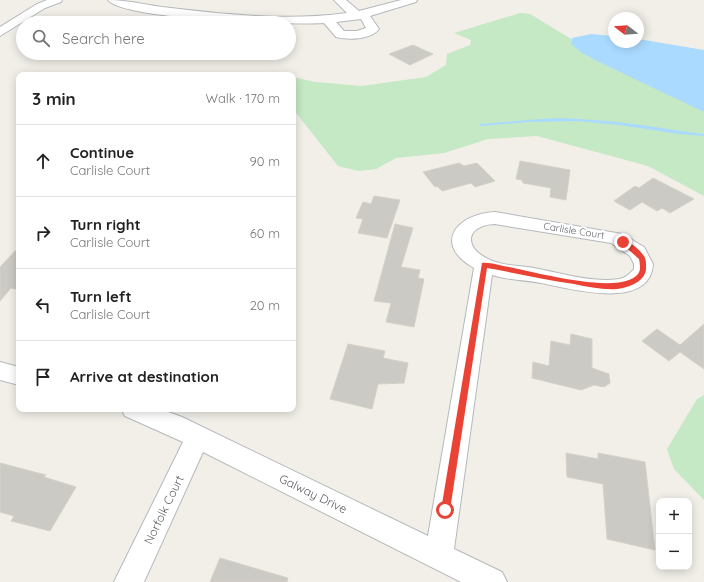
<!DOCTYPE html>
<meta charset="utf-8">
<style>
:root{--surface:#fff;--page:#f2f2f2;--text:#222;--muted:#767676;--line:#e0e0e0}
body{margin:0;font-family:Quicksand,sans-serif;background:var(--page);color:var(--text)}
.controls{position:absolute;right:12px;bottom:12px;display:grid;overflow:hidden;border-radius:8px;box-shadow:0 2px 10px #0003}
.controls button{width:36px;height:36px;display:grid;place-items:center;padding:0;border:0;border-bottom:1px solid var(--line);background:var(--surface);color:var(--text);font:20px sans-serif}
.compass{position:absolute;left:608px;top:12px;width:36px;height:36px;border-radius:50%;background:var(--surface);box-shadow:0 2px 10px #0003;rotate:287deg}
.stop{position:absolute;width:12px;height:12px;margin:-9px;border:3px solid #ea4335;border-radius:50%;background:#fff}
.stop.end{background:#ea4335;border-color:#fff;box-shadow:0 1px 4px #0008}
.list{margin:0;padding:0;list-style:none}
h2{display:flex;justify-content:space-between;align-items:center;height:52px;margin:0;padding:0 16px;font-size:17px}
h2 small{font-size:13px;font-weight:400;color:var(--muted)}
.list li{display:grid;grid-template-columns:26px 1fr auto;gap:12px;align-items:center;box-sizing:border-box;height:72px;padding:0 16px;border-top:1px solid var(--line)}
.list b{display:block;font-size:15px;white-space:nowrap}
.list p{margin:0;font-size:13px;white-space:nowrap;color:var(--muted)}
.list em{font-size:13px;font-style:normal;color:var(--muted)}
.icon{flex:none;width:22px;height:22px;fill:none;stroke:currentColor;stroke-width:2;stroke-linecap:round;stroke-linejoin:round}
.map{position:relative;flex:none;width:704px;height:582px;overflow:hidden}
.search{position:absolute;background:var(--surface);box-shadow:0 2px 10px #0003;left:16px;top:16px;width:280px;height:44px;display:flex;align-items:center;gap:10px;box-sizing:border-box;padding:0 14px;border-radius:22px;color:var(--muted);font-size:15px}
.panel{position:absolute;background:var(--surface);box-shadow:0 2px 10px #0003;left:16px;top:72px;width:280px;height:340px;border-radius:8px}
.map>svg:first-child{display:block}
.green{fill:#c5e8c5}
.water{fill:#aadaff}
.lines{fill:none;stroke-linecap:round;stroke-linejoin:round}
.stream{fill:#aadaff;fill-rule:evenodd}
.building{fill:#cccac5;stroke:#d6d1c6}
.minor-casing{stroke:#b5b8bc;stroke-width:2}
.minor{fill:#fff;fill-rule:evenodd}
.route{fill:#ea4335}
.labels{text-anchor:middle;stroke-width:4;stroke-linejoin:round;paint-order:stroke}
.street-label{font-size:10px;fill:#5f6368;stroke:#fff}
.near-street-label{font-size:12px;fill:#5f6368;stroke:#fff}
</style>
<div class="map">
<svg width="704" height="582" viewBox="0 0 704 582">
<rect width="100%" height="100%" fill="#f1efe8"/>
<!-- green -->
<g class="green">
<polygon points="520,13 530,14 634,77 704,110 704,196 648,166 537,136 488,139 444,153 396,158 376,169 359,171 338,166 293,109 293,77 315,82 362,86 426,77 446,65 447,54 470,45 471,40 454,33"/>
<polygon points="704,395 704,500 674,469 667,449 697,399"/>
</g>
<!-- water -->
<polygon class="water" points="591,34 614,36 614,42 638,42 638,39 704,50 704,112 599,62 582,53 571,44 572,38"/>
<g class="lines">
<!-- stream -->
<path class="stream" d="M560,118C579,119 599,120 618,122C647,125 675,131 704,134V136L679,134L619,125L576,121L528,122L481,126L479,125L481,124L528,120Z"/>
</g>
<!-- building -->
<g class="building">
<polygon points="413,45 433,54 410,65 389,54"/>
<polygon points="520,161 570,170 566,200 550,197 551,188 523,183 522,180 516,179"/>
<polygon points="459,163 464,166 477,163 495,181 475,187 471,183 442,191 437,186 435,187 423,172"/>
<polygon points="653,178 694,199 670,213 662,208 657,211 642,202 630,210 614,201 635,186 639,188"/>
<polygon points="374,196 400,200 387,238 358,233 363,219 356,218 363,202 371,204"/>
<polygon points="395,224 413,228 401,267 420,270 418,278 424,279 414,327 386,322 391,303 374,301"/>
<polygon points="19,247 19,290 11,288 0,301 0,267"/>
<polygon points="704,324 704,369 680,352 669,361 642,341 657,329 680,345"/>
<polygon points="571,334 592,339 592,368 609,374 610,383 604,387 594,385 581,390 532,378 533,362 549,366 551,341 570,345"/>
<polygon points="348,344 385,351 383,358 408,363 404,383 378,384 372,409 330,399"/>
<polygon points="566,453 598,459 598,453 645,462 655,550 607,539 603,484 567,477"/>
<polygon points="0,463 46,475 44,477 76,487 50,531 11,521 14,516 0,512"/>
<polygon points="220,558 288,578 287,582 210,582"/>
</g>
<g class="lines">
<defs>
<g id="minor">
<polygon points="47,0 62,0 61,2 45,8 0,36 0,27 37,4"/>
<path d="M108,0C129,0 149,6 171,8C230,15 288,21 347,13L334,0H346L359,11L401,0H417L416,2L370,16L379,29C371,40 348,40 336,37L324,23C296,25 123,20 108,0ZM361,19L366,28L357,31H344L336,22Z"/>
<path d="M495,212L622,234L644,247L653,264C650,312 568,288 541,283C525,280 508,280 492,275L454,549L502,572L507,582H461L203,452L144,582H114L183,442L125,416L121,409H160L182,417L428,536L474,268C433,245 455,214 495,212ZM495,224L611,243L630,256L634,264V269C630,274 625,278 619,279C591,283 561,273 534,268C518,265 500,266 486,258C462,245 468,225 495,224Z"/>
<polygon points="0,362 19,367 19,385 0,380"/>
</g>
</defs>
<!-- minor casing -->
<use href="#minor" class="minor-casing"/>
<!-- minor -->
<use href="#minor" class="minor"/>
</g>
<!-- route -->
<path class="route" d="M621,240C628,239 642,251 645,258C646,260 646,264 646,267C647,281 629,288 617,289C603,290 588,287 574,284C545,280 516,273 487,268L450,510L445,515L442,513L441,510L482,263C490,262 501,266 509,267C535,272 621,296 638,274C641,270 640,264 639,259L621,243Z"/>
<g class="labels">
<!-- street labels -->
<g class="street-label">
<text transform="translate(574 230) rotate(9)" y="4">Carlisle Court</text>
</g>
<!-- near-street labels -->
<g class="near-street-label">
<text transform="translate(313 494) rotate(26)" y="4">Galway Drive</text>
<text transform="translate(164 510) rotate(-64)" y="4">Norfolk Court</text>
</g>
</g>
</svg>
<div class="controls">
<button>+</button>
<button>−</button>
</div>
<svg class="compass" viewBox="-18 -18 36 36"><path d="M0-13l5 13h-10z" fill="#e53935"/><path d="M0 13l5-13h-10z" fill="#767676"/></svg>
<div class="stop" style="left:445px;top:510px"></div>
<div class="stop end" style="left:623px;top:242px"></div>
<div class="search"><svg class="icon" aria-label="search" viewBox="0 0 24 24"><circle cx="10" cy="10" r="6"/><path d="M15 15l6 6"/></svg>Search here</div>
<section class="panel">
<h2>3 min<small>Walk · 170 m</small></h2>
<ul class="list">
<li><svg class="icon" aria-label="ahead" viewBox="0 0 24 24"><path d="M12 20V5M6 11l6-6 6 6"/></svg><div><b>Continue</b><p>Carlisle Court</p></div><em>90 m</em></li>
<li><svg class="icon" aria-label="right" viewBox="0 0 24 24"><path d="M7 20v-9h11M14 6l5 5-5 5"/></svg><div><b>Turn right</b><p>Carlisle Court</p></div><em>60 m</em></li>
<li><svg class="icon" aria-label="left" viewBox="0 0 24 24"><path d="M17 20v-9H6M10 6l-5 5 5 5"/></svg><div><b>Turn left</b><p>Carlisle Court</p></div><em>20 m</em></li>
<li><svg class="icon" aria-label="arrive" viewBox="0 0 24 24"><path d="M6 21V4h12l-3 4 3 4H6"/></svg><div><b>Arrive at destination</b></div></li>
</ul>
</section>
</div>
